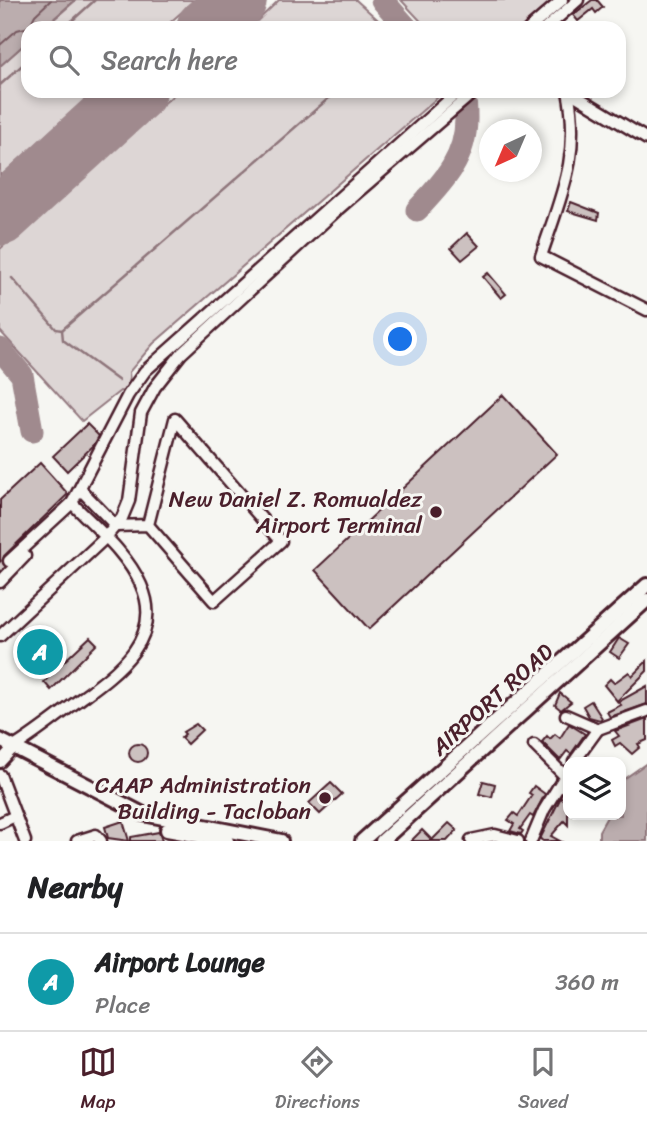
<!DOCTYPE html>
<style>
:root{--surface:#fff;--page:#f2f2f2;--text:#202124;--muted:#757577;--line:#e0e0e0;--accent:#4a1f2b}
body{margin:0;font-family:Sriracha,sans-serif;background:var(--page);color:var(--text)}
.controls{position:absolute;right:21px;bottom:21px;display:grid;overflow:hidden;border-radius:14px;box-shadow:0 4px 10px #0003}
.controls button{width:63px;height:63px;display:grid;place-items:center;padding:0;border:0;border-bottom:2px solid var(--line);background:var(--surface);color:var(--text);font:35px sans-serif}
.compass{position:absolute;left:479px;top:119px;width:63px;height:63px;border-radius:50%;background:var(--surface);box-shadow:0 4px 10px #0003;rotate:224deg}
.you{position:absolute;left:401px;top:340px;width:24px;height:24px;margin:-18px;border:5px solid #fff;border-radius:50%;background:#1a73e8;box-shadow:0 0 0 10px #1a73e833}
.badge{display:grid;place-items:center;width:46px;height:46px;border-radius:50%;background:var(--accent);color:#fff;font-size:23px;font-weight:700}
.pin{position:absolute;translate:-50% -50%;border:4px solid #fff;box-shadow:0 2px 7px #0006}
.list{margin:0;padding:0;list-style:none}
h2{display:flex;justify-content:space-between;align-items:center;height:91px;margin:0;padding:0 28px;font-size:30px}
h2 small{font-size:23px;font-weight:400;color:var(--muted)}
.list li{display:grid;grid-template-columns:46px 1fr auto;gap:21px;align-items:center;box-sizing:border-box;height:98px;padding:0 28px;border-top:2px solid var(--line)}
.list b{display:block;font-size:26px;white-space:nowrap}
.list p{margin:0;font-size:23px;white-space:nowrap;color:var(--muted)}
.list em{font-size:23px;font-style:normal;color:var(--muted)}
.icon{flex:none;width:38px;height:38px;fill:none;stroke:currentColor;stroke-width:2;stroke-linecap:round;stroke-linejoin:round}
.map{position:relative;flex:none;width:647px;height:841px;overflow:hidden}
.search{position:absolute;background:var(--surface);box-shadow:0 4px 10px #0003;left:21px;right:21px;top:21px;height:77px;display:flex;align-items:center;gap:18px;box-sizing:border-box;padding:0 24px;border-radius:21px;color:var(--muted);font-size:26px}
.sheet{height:189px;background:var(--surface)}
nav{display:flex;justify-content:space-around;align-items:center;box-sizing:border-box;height:98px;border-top:2px solid var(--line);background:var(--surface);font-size:19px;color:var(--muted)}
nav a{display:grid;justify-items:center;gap:4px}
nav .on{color:var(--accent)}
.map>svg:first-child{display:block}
.green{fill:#ddd6d5;stroke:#947a80;stroke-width:2}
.water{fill:#bbadae;stroke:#8e747a;stroke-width:2}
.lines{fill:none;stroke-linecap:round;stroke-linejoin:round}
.shore{stroke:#77585f;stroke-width:2}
.stream{stroke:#8e747a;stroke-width:2.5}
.taxiway{stroke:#a08a8e;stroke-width:23}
.runway{stroke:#a08a8e;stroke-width:60}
.building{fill:#ccc1c0;stroke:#4a1f2b;stroke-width:2}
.minor-tunnel{stroke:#d4cbca;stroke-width:10;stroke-dasharray:10 5;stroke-linecap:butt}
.minor-casing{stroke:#4a1f2b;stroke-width:15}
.major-casing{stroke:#4a1f2b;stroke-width:18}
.minor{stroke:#f6f6f2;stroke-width:10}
.major{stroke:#f6f6f2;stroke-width:12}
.poi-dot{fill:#4a1f2b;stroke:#f6f6f2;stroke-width:2.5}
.labels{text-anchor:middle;stroke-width:6;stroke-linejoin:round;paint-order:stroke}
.poi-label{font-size:23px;fill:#4a1f2b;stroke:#f6f6f2;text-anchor:end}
.street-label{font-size:23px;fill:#4a1f2b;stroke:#f6f6f2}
</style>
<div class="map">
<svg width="647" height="841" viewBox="0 0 647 841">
<rect width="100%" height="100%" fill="#f6f6f2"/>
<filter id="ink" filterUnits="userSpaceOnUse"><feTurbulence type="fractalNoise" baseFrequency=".0143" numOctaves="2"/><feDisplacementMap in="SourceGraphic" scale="14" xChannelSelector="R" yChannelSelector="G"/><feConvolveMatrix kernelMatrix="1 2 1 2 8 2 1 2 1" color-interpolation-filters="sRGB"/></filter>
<g filter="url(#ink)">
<!-- green -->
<g class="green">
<polygon points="76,0 195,0 164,28 44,28"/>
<polygon points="279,0 356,0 387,28 250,28"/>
<polygon points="401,0 554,0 520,28 427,28"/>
<polygon points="28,41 28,91 95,91 0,177 0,66"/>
<polygon points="178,91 445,91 153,344 129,372 130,383 125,392 120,391 82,421 0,331 0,249"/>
</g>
<!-- water -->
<g class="water">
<polygon points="0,0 75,0 43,28 28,28 28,41 0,66"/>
<polygon points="647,763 647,841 599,841 599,831 608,815 621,815 621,781"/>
</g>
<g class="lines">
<!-- shore -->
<polyline class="shore" points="0,45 17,30 29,27 35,15 51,0"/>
<!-- stream -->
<g class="stream">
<polyline points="64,28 95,0"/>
<polyline points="0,85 28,60"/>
<polyline points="12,278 56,329 62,330 337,91"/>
<polyline points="62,330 63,340 119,381"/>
</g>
<!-- taxiway -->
<g class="taxiway">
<polyline points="382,0 407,28"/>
<polyline points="213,28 224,28"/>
<path d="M417,210C443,182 466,159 466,119C466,109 466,100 462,91"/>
<polyline points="0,349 22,375 32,431"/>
</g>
<!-- runway -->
<g class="runway">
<polyline points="206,28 237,0"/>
<polyline points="0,216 137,91"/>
</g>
</g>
<!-- building -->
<g class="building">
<polygon points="592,0 597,0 603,7 596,13 593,9 578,21 573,15"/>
<polygon points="571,202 599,213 598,220 568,211"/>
<polygon points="467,233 479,246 462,260 451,248"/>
<polygon points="488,273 506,294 501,298 483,277"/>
<polygon points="503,395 557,454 369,629 315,570"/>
<polygon points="87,424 99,436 94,445 67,471 53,456"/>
<polygon points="40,463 68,494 4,556 2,562 4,567 0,571 0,500"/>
<polygon points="41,637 54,645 57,668 90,637 97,644 51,690 44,682 55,670 32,667 24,654 31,640"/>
<polygon points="619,638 629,644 619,658 610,652"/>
<polygon points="647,661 647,671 617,701 604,685 610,679 614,683 629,672 632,676"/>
<polygon points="647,686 647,704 610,717 607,712 621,705 618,702"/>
<polygon points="560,693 571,702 561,710 555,705"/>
<polygon points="591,701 602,718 600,720 589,717 583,706"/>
<polygon points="647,719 647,740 638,744 640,747 632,754 620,743 615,746 612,740 619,736 615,731"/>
<polygon points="196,724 202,730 187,744 181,738 185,734 183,732"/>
<polygon points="569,724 585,734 571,754 567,751 560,760 542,742 547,736 550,739 555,734 560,738"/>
<circle cx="138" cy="753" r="9"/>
<polygon points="483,781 495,784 492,797 479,794"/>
<polygon points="331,783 342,794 320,814 309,803"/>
<polygon points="534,786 545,794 533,817 530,815 520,829 523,831 521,834 510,831 514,824 508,820 514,813 518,816 532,795 529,793"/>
<polygon points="561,797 568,803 568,825 564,821 551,836 560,841 543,841 540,839"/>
<polygon points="123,821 129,841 108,838 105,827"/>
<polygon points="449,823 457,830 447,841 411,841 422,830 432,840"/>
<polygon points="159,832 162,841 131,841 131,837"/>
</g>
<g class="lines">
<!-- minor-tunnel -->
<polyline class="minor-tunnel" points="0,570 9,561"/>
<defs>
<g id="minor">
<polyline points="530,28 562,0"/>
<polyline points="546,28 578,0"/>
<path d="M568,91C581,155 561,196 541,256L647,310"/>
<polyline points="568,91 647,139"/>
<polyline points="81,490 116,526"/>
<polyline points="116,526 148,525 214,601 281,541 175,419 148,525"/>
<polyline points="9,561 72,503 128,395 145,371 459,91"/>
<polyline points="0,582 25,556"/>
<polyline points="0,636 105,538 122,518 129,501 141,413 155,387 181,354 337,210 475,91"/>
<polyline points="566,715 598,729 647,711"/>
<polyline points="534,745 565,776"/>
<path d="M0,762L14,747C35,734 55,718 75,703C113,675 166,640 141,585C127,553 96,528 72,503"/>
<polyline points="574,762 598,729"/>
<polyline points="0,775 25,841"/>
<polyline points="0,823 15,816"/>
<polyline points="471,840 495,835 518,841"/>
<polyline points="77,841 96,835 101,841"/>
<polyline points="531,841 544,810 568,771"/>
</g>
<g id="major">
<polyline points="0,740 143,814 281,841"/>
<polyline points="167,830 227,841"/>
<polyline points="362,841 647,585"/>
<polyline points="382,841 647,600"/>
</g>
</defs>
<!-- minor casing -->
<use href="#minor" class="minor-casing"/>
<!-- major casing -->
<use href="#major" class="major-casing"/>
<!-- minor -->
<use href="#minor" class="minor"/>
<!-- major -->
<use href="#major" class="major"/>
</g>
</g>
<!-- markers -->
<g class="poi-dot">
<circle cx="436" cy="512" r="7"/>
<circle cx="325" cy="798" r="7"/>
</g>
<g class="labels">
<!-- poi labels -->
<g class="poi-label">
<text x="422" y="507">New Daniel Z. Romualdez<tspan x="422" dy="26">Airport Terminal</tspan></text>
<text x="311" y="793">CAAP Administration<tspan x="311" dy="26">Building - Tacloban</tspan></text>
</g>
<!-- street labels -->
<g class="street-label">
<text transform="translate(492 699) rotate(-42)" y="8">AIRPORT ROAD</text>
</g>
</g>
</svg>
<div class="controls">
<button><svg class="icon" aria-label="layers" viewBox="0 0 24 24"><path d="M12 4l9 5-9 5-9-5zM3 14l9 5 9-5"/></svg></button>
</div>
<svg class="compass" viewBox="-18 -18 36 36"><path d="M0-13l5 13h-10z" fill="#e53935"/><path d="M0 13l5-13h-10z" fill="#757577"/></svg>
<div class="you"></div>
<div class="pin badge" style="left:40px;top:652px;background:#0f9aa8">A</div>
<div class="search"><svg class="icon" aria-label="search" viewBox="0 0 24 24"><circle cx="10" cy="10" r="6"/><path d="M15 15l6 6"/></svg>Search here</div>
</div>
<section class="sheet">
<h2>Nearby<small></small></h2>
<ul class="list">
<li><span class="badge" style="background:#0f9aa8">A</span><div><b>Airport Lounge</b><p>Place</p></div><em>360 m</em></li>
</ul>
</section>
<nav>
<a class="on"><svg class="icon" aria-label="map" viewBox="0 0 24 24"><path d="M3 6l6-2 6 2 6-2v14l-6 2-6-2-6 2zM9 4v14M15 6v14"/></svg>Map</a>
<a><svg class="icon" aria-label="directions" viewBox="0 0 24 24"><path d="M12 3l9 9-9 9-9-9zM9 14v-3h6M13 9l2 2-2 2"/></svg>Directions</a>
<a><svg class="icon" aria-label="saved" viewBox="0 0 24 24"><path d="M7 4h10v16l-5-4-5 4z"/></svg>Saved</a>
</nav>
